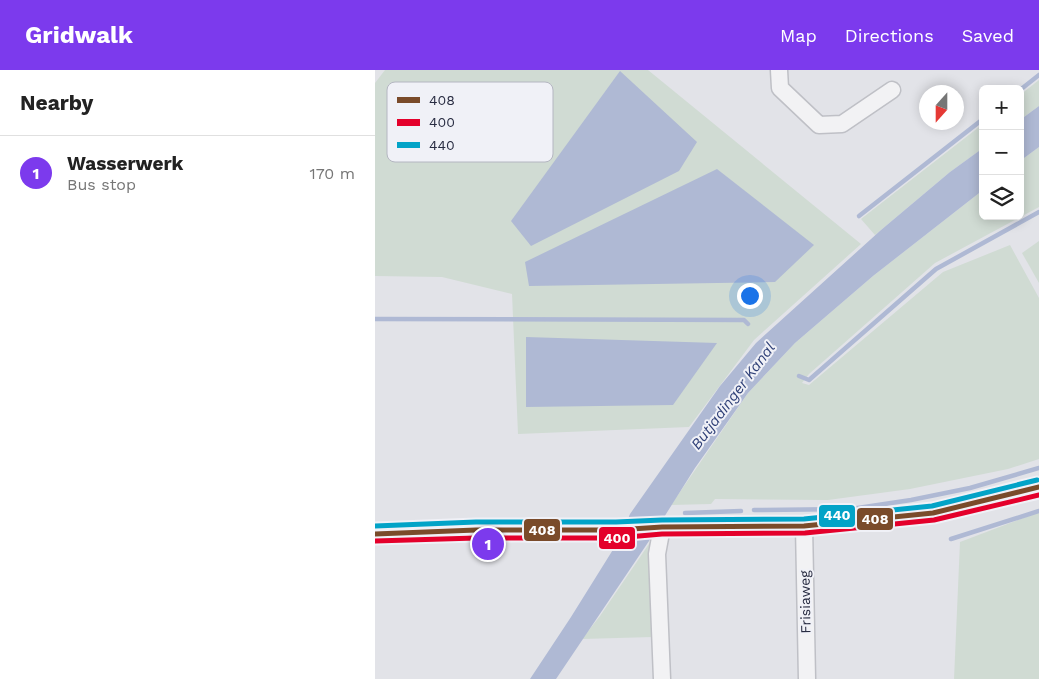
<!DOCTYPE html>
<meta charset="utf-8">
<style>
:root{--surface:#fff;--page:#f2f2f2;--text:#222;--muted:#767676;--line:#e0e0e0;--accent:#7c3aed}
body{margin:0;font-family:"Work Sans",sans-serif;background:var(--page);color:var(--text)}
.controls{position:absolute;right:15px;top:15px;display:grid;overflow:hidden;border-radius:8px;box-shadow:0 2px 12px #0003}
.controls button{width:45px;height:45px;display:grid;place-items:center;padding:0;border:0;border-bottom:1px solid var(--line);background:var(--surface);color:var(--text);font:25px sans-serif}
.compass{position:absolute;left:544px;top:15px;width:45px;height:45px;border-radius:50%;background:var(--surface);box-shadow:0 2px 12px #0003;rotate:201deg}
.you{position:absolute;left:374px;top:225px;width:18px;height:18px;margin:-12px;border:4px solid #fff;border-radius:50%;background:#1a73e8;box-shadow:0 0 0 8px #1a73e833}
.badge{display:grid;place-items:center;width:32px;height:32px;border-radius:50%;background:var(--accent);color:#fff;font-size:16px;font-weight:700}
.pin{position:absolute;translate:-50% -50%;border:2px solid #fff;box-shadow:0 1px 5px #0006}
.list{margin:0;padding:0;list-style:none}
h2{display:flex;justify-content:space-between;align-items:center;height:65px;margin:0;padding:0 20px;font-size:21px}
h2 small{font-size:16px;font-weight:400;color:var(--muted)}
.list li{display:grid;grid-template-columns:32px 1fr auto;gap:15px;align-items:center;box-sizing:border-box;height:75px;padding:0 20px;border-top:1px solid var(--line)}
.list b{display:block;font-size:19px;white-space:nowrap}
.list p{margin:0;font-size:16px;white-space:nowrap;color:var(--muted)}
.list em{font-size:16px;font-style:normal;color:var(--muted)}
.icon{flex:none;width:28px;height:28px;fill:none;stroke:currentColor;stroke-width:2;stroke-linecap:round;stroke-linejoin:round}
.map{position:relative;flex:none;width:664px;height:609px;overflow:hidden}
header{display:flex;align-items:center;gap:30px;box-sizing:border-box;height:70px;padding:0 25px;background:var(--accent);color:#fff}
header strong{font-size:24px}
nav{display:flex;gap:28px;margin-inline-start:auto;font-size:18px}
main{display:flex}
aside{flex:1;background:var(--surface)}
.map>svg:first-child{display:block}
.green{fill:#d0dbd3}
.water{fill:#afb9d4}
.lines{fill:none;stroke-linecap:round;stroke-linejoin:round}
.stream{stroke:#afb9d4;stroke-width:4.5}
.minor-casing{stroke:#bfc0c6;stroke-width:19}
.minor{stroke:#f2f2f4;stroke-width:16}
.bus-1-casing{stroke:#f0f1f7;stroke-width:9}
.bus-2-casing{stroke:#f0f1f7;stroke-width:9}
.bus-3-casing{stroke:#f0f1f7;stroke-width:9}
.bus-1{stroke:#7a4b2a;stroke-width:5}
.bus-2{stroke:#e4002b;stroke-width:5}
.bus-3{stroke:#02a3c7;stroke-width:5}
.labels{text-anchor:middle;stroke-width:4;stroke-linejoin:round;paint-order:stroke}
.street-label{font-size:14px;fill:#282c42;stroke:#f0f1f7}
.water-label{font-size:15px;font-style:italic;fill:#304178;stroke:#f0f1f7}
.key{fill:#f0f1f7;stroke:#b4b6c1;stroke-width:1}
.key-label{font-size:14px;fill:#282c42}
.line-badge{stroke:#f0f1f7;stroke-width:2}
.badge-label{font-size:14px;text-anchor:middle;font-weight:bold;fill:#fff}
</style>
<header>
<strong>Gridwalk</strong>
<nav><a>Map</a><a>Directions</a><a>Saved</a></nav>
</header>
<main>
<aside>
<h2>Nearby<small></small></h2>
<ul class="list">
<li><span class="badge">1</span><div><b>Wasserwerk</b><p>Bus stop</p></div><em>170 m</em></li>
</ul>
</aside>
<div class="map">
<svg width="664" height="609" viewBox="0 0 664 609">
<rect width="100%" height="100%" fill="#e2e3e8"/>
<!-- green -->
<g class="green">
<polygon points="10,0 273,0 486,174 379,270 314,357 143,364 137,224 67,207 0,206 0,13"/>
<polygon points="664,10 664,36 645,50 645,25"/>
<polygon points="608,54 608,78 575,102 500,165 486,149"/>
<polygon points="664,77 664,137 560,193 434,304 427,313 434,315 568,202 635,175 664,228 664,389 633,399 535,419 453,430 340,429 336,434 296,435 373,323 420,273 498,206 608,120 608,146 645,146 645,91"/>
<polygon points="664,171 664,213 647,183"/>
<polygon points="664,442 664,609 579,609 585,472"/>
<polygon points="276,471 278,567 207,569 225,546"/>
</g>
<!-- water -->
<g class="water">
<polygon points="245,1 322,72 304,101 156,176 136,151"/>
<polygon points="664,36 664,77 645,91 645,50"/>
<polygon points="608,78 608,120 498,206 420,273 373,323 320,398 274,471 181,609 155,609 196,547 244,470 255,444 345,316 381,273 506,160 575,102"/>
<polygon points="342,99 439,175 400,212 154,216 150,192"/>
<polygon points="151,267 342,273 298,335 151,337"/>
</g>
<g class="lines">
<!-- stream -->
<g class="stream">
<polyline points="645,20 664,5"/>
<polyline points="484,146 608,49"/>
<polyline points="0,249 369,250 373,254"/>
<polyline points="424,306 434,310 561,199 664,142"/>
<polyline points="379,440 476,439 536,430 595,418 664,398"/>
<polyline points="310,443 366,441"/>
<polyline points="576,469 664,441"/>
</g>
<defs>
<g id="minor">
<polyline points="404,0 405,18 444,55 467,54 517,20"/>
<polyline points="429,456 432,609"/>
<polyline points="0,464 101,460 241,460 287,457 429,456 558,443 664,417"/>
<polyline points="287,609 282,484 287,457"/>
</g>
</defs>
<!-- minor casing -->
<use href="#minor" class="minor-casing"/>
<!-- minor -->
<use href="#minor" class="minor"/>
<defs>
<polyline id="bus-1" points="0,464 101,460 241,460 287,457 429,456 558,443 664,417"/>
<polyline id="bus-2" points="0,471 101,468 241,468 287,464 430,463 559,450 664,425"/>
<polyline id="bus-3" points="0,456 101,452 241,452 287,450 429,449 557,436 662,410"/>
</defs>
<!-- bus-1 casing -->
<use href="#bus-1" class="bus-1-casing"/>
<!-- bus-2 casing -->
<use href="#bus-2" class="bus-2-casing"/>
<!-- bus-3 casing -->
<use href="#bus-3" class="bus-3-casing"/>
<!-- bus-1 -->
<use href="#bus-1" class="bus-1"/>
<!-- bus-2 -->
<use href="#bus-2" class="bus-2"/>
<!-- bus-3 -->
<use href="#bus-3" class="bus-3"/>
</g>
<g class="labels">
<!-- street labels -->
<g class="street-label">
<text transform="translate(430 532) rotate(-91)" y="5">Frisiaweg</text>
</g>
<!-- water labels -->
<g class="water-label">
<text transform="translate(358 326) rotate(-53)" y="5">Butjadinger Kanal</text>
</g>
</g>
<!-- legend -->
<rect x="12" y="12" width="166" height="80" rx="8" class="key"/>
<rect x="22" y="27" width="23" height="6" fill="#7a4b2a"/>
<rect x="22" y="49" width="23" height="7" fill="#e4002b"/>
<rect x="22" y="72" width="23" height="6" fill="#02a3c7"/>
<g class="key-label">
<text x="54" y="35">408</text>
<text x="54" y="57">400</text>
<text x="54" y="80">440</text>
</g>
<g class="line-badge">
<rect x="443" y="434" width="38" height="24" rx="5" fill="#02a3c7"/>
<rect x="481" y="437" width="38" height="24" rx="5" fill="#7a4b2a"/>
<rect x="148" y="448" width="38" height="24" rx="5" fill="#7a4b2a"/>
<rect x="223" y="456" width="38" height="24" rx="5" fill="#e4002b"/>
</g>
<g class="badge-label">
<text x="462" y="450">440</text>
<text x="500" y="454">408</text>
<text x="167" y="465">408</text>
<text x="242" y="473">400</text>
</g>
</svg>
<div class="controls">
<button>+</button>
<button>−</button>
<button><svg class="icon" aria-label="layers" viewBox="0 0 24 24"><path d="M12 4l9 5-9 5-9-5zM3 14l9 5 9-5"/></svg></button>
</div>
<svg class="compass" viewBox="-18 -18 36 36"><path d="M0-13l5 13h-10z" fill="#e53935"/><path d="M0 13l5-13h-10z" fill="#767676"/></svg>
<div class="you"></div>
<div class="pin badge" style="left:113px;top:474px">1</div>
</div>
</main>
